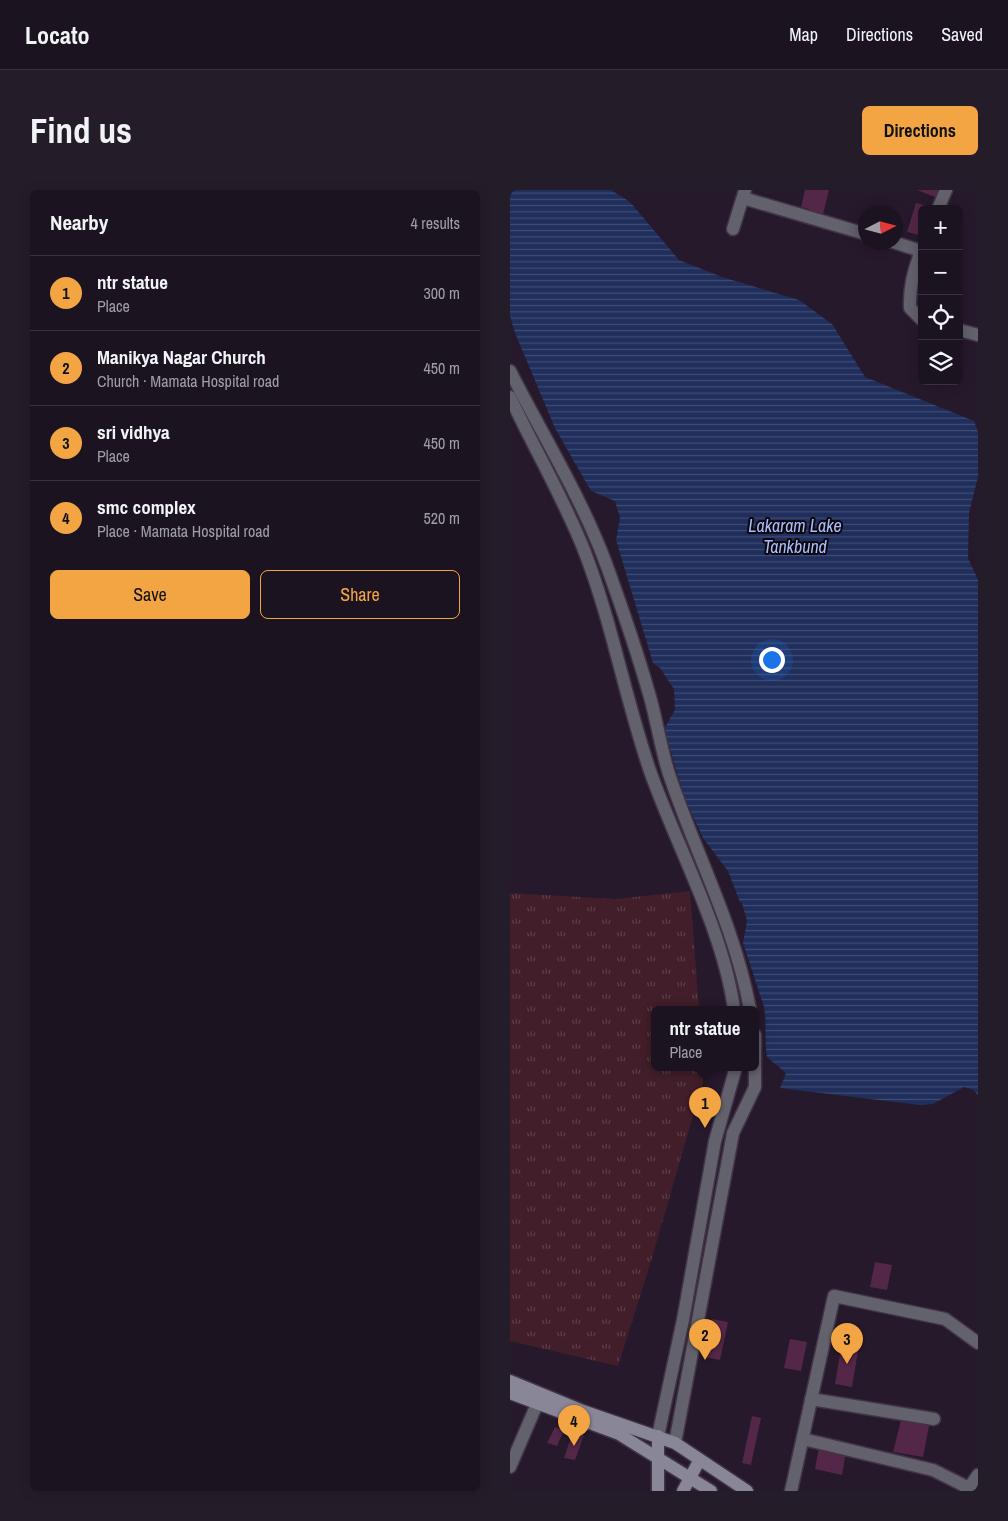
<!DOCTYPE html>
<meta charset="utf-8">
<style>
:root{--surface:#1c1321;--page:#251c2a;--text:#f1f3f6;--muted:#a09ea5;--line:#3a323f;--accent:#f2a542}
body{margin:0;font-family:"Archivo Narrow",sans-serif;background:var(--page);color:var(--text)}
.controls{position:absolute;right:15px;top:15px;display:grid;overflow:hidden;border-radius:8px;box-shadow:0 2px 12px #0003}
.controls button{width:45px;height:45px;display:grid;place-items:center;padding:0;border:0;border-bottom:1px solid var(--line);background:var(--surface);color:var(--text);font:25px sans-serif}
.compass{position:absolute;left:348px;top:15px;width:45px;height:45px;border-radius:50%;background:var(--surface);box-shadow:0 2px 12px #0003;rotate:84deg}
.you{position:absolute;left:261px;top:469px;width:18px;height:18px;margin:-12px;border:4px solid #fff;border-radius:50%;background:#1a73e8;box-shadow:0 0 0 8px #1a73e833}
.badge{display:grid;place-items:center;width:32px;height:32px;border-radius:50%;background:var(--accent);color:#111;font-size:16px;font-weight:700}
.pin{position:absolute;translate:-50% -41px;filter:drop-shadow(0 1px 2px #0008)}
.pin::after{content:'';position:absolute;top:26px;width:18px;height:15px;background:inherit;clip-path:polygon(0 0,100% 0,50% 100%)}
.popup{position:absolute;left:141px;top:816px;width:108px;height:65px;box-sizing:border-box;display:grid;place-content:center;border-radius:8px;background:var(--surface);filter:drop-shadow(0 1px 4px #0005);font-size:16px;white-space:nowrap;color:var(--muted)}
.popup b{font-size:19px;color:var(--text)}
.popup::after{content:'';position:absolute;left:50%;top:100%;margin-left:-10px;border:10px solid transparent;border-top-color:var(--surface)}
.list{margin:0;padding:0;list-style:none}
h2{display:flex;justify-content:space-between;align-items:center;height:65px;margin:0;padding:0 20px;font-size:21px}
h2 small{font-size:16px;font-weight:400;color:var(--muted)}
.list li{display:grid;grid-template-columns:32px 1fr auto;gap:15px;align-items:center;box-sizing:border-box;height:75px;padding:0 20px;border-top:1px solid var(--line)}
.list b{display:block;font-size:19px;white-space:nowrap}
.list p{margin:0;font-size:16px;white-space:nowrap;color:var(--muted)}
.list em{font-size:16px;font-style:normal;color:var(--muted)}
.actions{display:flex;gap:10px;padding:15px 20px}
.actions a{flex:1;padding:11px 0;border:1px solid var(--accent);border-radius:8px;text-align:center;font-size:18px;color:var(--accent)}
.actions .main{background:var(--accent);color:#111}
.icon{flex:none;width:28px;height:28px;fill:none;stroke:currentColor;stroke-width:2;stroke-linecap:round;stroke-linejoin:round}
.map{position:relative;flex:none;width:468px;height:1301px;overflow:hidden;border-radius:8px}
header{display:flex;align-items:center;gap:30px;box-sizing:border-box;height:70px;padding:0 25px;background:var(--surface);border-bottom:1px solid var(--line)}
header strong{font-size:24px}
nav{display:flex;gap:28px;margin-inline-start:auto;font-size:18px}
.intro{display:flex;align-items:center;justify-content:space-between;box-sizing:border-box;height:120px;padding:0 30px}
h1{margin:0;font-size:35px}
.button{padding:12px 22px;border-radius:8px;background:var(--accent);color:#111;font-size:18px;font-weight:700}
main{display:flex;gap:30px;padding:0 30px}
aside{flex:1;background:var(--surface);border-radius:8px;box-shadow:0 2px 12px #0003}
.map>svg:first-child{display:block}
.grass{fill:url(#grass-tufts)}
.water{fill:url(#water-rules)}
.building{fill:#542648}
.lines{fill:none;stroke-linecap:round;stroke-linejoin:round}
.street-casing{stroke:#403446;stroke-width:15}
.secondary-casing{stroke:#403446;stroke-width:15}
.street{stroke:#62616c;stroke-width:12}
.secondary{stroke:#898698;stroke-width:12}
.labels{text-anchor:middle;stroke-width:4;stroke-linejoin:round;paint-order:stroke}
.water-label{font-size:18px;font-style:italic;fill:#a7befb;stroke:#0c060e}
</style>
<header>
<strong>Locato</strong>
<nav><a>Map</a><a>Directions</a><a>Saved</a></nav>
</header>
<div class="intro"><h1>Find us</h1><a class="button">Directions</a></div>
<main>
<aside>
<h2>Nearby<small>4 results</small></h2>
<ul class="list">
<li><span class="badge">1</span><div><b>ntr statue</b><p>Place</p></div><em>300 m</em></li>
<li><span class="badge">2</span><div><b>Manikya Nagar Church</b><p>Church · Mamata Hospital road</p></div><em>450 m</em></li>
<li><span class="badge">3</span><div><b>sri vidhya</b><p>Place</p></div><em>450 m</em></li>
<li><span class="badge">4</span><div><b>smc complex</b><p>Place · Mamata Hospital road</p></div><em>520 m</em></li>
</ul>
<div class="actions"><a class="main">Save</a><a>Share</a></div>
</aside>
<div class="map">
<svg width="468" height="1301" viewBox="0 0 468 1301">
<defs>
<pattern id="grass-tufts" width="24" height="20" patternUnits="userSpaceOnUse" patternTransform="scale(1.25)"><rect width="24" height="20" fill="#411e2a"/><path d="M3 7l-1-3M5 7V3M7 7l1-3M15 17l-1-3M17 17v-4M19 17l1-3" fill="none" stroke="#5c3e49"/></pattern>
<pattern id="water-rules" width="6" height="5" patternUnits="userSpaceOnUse" patternTransform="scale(1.25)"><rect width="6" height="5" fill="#202e5c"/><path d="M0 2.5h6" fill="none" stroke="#404c73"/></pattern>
</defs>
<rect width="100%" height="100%" fill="#26192c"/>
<!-- grass -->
<polygon class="grass" points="180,701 189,819 145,819 145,877 193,877 194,888 139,1078 108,1176 0,1151 0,703 105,709"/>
<!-- water -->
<path class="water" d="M0,0H101L120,12L169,70L212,87L289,110L322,134L355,187L464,231L468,242V287L459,323L458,368L468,390V906L464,900L454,897L423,914L410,915L270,898L276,883L257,867C254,850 257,833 254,817L233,753L237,731L232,713L230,712L218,681L193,648L175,609L154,539L165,520L164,499L150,478L143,473L106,350L110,328L105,311L81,301L45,238L5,143L0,126Z"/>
<!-- building -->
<g class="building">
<polygon points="295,0 319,0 312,28 298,24 299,19 291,17"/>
<polygon points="407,0 430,0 428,8"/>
<polygon points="406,13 426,18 412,19 412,46 397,42"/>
<polygon points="365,1072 382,1075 377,1100 360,1097"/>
<polygon points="202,1129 218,1132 210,1170 194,1167"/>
<polygon points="280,1149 297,1152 291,1181 274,1178"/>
<polygon points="332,1152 349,1155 342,1197 325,1194"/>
<polygon points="242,1226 251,1228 241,1275 232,1273"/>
<polygon points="391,1230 419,1236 413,1267 383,1262"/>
<polygon points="45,1237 54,1240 47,1256 37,1253"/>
<polygon points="63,1241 74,1245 65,1270 54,1268"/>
<polygon points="309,1257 336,1262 332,1285 305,1279"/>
</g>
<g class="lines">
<defs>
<g id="street">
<polyline points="233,8 356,44"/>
<polyline points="428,19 436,0"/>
<polyline points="223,39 235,0"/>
<polyline points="383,52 411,61"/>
<path d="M412,59C404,78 399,97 400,118L412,130"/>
<polyline points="449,140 468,145"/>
<path d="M0,181C32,244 70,305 95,371C111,415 127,461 140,507C147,532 151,559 159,584C186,665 224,734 240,819"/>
<path d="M0,207C24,258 53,307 74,360C102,432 115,508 140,581C167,657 213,740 224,819"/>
<polyline points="301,1209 424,1229"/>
<polyline points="148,1246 173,1130 205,951 226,877"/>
<polyline points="293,1249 423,1280 459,1298 456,1301"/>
<polyline points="165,1253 223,943 245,897 245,845"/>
<polyline points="0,1277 27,1214"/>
<polyline points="281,1301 324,1106 435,1129 468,1153"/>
<polyline points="464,1301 459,1298 468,1285"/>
</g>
<g id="secondary">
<polyline points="0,1191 73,1221 165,1253 237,1301"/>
<polyline points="0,1203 109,1244 201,1301"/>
<polyline points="148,1301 148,1246"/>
<polyline points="173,1301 189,1271"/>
</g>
</defs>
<!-- street casing -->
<use href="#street" class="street-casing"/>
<!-- secondary casing -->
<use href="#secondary" class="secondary-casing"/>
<!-- street -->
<use href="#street" class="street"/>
<!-- secondary -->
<use href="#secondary" class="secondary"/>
</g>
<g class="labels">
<!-- water labels -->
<g class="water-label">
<text x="285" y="342">Lakaram Lake<tspan x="285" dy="21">Tankbund</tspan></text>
</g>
</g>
</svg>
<div class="controls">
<button>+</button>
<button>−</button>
<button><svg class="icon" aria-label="locate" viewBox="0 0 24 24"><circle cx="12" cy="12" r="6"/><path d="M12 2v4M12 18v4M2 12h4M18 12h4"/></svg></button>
<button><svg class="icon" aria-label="layers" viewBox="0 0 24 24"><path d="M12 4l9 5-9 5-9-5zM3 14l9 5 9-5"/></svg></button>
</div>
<svg class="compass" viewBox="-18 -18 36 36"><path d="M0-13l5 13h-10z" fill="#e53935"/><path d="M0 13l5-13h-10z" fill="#a09ea5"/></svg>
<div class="you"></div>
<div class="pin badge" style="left:195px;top:938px">1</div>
<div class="popup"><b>ntr statue</b>Place</div>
<div class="pin badge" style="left:195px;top:1170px">2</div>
<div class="pin badge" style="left:337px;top:1174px">3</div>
<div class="pin badge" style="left:64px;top:1256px">4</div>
</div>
</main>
